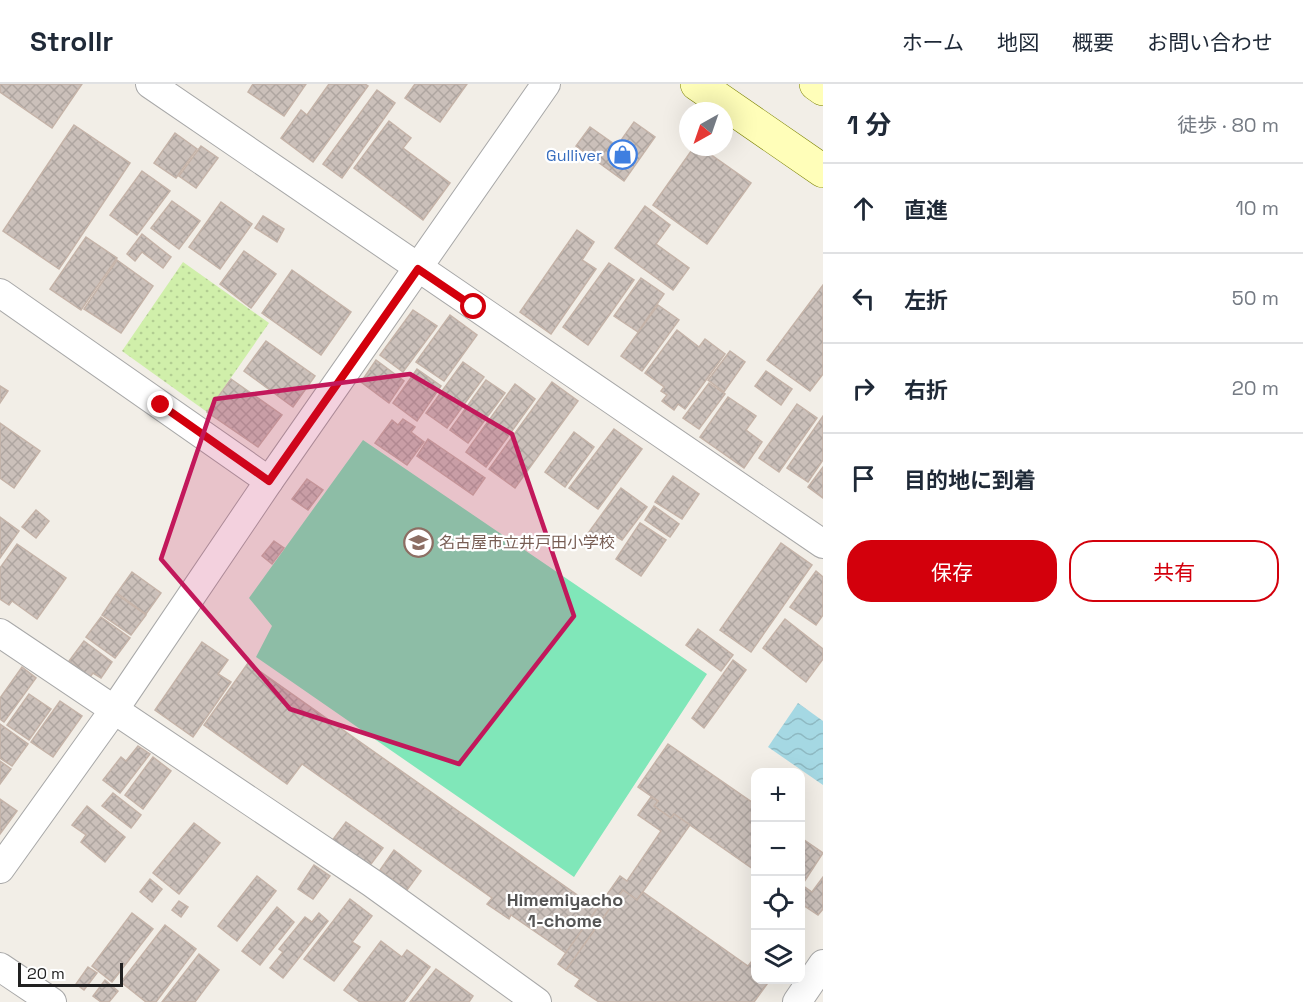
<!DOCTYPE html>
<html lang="ja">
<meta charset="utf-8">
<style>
:root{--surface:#fff;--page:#f2f2f3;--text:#1f2937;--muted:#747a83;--line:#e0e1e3;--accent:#d3000c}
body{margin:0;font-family:"Space Grotesk","Noto Sans JP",sans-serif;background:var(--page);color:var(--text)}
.controls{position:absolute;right:18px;bottom:18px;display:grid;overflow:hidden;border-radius:12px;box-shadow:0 6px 24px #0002}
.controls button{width:54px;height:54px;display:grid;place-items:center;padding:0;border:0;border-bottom:2px solid var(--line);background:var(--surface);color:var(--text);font:30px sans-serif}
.compass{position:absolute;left:679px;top:18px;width:54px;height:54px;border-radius:50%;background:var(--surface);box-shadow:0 6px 24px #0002;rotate:220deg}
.scale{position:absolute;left:18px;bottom:15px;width:105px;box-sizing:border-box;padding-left:6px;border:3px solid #212121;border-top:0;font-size:16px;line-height:21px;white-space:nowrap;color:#212121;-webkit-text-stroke:4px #fff;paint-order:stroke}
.stop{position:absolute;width:18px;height:18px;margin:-14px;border:4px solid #d3000c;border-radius:50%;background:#fff}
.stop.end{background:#d3000c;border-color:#fff;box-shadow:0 2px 6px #0008}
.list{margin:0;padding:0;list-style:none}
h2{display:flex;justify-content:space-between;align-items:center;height:78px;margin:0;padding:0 24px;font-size:26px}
h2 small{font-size:20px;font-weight:400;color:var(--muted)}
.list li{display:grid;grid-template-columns:39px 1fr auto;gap:18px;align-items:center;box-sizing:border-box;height:90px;padding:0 24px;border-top:2px solid var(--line)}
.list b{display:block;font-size:22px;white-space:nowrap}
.list em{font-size:20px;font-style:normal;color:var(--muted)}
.actions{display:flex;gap:12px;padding:18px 24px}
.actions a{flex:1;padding:14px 0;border:2px solid var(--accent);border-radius:24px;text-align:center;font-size:21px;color:var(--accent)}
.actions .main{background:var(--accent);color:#fff}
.icon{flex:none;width:33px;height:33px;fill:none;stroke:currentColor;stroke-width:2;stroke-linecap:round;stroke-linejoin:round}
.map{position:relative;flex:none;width:823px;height:918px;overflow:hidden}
header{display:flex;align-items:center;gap:36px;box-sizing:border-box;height:84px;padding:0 30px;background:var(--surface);border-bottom:2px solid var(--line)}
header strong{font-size:28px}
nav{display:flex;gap:33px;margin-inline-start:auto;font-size:21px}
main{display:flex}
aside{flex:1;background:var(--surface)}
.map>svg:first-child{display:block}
.grass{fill:url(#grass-dots)}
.pitch{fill:#80e7b9}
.water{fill:url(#water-waves)}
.building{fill:url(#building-cross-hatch);stroke:#c5b3a8;stroke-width:1.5}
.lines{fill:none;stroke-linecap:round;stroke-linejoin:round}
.minor-casing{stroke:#a8a8a8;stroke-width:30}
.secondary-casing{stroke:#7a8100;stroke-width:34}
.minor{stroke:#fff;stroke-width:28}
.secondary{stroke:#fffeb9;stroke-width:33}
.route{stroke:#d3000c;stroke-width:8}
.marked{fill:#c2185b;fill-opacity:0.2;stroke:#c2185b;stroke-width:4.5;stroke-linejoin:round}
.labels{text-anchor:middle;stroke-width:4.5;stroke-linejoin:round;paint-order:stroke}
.shop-label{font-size:16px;fill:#366cbe;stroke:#fff;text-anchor:end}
.education-label{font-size:16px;fill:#785e54;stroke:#fff;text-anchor:start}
.neighbourhood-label{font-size:18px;font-weight:bold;fill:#545454;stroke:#fff}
</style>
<header>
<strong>Strollr</strong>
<nav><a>ホーム</a><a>地図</a><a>概要</a><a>お問い合わせ</a></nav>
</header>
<main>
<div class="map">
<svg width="823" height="918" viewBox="0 0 823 918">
<defs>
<pattern id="grass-dots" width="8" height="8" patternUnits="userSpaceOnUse" patternTransform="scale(1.5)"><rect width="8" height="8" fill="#d0efaa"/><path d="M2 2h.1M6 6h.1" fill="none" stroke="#b2cd92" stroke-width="1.8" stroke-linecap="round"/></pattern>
<pattern id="water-waves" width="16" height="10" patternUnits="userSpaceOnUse" patternTransform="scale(1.5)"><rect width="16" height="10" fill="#a5d8e3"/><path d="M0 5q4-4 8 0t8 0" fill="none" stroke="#8eb9c2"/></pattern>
<pattern id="building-cross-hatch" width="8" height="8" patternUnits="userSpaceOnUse" patternTransform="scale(1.5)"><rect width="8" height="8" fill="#cbc0ba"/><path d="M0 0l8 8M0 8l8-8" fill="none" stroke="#aea5a0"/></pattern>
</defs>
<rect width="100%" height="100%" fill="#f2eee7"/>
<!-- grass -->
<polygon class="grass" points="183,178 269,239 207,328 122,267"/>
<!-- pitch -->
<polygon class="pitch" points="363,356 707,590 574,793 256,573 272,542 249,514"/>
<!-- water -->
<polygon class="water" points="798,619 823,637 823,701 768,663"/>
<!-- building -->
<g class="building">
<polygon points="0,0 82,0 52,44 0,8"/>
<polygon points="253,0 306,0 284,32 248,8"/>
<polygon points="329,0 365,0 368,2 313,78 281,54 301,26 307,31"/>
<polygon points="415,0 467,0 440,38 405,14"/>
<polygon points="377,6 395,19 342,94 323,80"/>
<polygon points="389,37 411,54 403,64 450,99 423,136 354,84"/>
<polygon points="634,38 655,53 624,97 576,62 590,43 617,62"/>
<polygon points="74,41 130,79 59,185 3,147"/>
<polygon points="175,49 197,65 176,94 154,79"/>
<polygon points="201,62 218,74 196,104 179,92"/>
<polygon points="694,63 700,63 751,99 707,160 653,121"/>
<polygon points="142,87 170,107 137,151 110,131"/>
<polygon points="172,117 200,137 179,165 151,144"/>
<polygon points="221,118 252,140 220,185 189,163"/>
<polygon points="645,122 670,141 656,160 689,184 673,206 615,164"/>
<polygon points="263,132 284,145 277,158 255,144"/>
<polygon points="577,146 594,158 582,176 596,185 551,250 520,228"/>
<polygon points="142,150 171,173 163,184 142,168 135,177 127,170"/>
<polygon points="86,153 117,174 81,226 50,205"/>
<polygon points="244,167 276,190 251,224 220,200"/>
<polygon points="117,176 153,202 121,249 84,225"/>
<polygon points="609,179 634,196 588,261 563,243"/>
<polygon points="292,186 351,228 321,271 262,229"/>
<polygon points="641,194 664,210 638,248 614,232"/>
<polygon points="823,201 823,290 810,307 767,276"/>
<polygon points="658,221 679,236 642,287 621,272"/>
<polygon points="413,226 437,242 403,288 380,271"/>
<polygon points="450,231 477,251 444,297 416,278"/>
<polygon points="677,246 699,263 705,255 725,270 685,325 678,320 674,326 662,317 667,311 661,307 664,303 645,289"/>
<polygon points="266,257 315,292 293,323 244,287"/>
<polygon points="730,267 745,278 724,308 708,296"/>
<polygon points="376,276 404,297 389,319 361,298"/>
<polygon points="463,278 484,293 447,344 426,329"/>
<polygon points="417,285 441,302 417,337 393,319"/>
<polygon points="766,287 792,305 781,321 755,302"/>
<polygon points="231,295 282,331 258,363 207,328"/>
<polygon points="486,296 505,309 468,359 450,346"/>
<polygon points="552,298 578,317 515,404 489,385"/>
<polygon points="709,299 725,310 699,345 683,334"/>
<polygon points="515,300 535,315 486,383 466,368"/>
<polygon points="0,302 8,307 0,319"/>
<polygon points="728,313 756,332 746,346 762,358 744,384 700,353"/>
<polygon points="797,320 817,334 779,388 759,374"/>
<polygon points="823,332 823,376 808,398 787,384"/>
<polygon points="403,335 415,343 411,348 424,358 407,381 375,359 392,336 398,341"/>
<polygon points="0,339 40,367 14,404 0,394"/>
<polygon points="614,345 642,365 598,425 569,404"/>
<polygon points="574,348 594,363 565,403 545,388"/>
<polygon points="428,355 485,394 473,411 417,372"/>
<polygon points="823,383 823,414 808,403"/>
<polygon points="673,392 699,410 682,435 655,418"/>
<polygon points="307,395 323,406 308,426 292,415"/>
<polygon points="621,404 647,423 622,456 612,450 602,464 586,452"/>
<polygon points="654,422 679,440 670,453 645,436"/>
<polygon points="36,426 49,437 36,454 22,443"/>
<polygon points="0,433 19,447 0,474"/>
<polygon points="640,439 666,456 641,492 616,475"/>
<polygon points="274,457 284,464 272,480 262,472"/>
<polygon points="781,459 812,481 751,568 720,546"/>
<polygon points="17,460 66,494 37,535 12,517 9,521 0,515 0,484"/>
<polygon points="816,487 823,493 823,531 816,541 790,523"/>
<polygon points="132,488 161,509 146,530 117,509"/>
<polygon points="116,510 146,531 131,551 102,531"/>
<polygon points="101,533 130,554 115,574 86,553"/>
<polygon points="785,535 823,565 823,575 806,598 763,564"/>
<polygon points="698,545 733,571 721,587 686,561"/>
<polygon points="84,557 112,578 101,594 93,589 90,593 69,577"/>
<polygon points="202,558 228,576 218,590 231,598 193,653 155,626"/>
<polygon points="733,576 746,586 704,644 692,634"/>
<polygon points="248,579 597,825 566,869 511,831 509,835 487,820 492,814 302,680 287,700 204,641"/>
<polygon points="22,583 36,594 4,638 0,635 0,614"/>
<polygon points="29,610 51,625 29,656 7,641"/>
<polygon points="60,617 82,632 53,673 31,658"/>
<polygon points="0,640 28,660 12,682 0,674"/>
<polygon points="668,660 756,721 756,787 674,730 671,734 654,722 658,717 638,703"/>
<polygon points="138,662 150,670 120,709 103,696 121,673 126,677"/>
<polygon points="153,673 171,687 143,725 125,711"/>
<polygon points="0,677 11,685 0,700"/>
<polygon points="113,709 141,731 131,744 102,722"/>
<polygon points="651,713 658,717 654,722 671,734 674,730 690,741 637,816 623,806 566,886 558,880 620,792 627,797 661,747 638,731"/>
<polygon points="0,715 17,727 0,750"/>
<polygon points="87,722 125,753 105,778 81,758 86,751 72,741"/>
<polygon points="346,738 383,764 368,784 331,758"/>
<polygon points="194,739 220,759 179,810 153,789"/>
<polygon points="800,753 823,769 802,801 812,808 823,793 823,825 818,831 800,819"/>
<polygon points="394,766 421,787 407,806 380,786"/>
<polygon points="314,781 330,792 313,815 298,805"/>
<polygon points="257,792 276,807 237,857 218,842"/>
<polygon points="150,795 162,805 152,818 140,808"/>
<polygon points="623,806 637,816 643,808 748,882 756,872 756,896 770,896 754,918 599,918 575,902 580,895 566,886"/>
<polygon points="350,815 372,832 352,858 360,863 334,897 304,875"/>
<polygon points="179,817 188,823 181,833 172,826"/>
<polygon points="277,823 294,838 260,881 242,867"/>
<polygon points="132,829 153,845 112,898 92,882"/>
<polygon points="319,829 328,837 283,894 270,884 283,868 279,865 305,833 312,838"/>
<polygon points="165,841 196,865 156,918 146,918 121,898"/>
<polygon points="381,857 402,873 407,866 430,883 404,918 360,918 344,906"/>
<polygon points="199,870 219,886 195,918 162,918"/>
<polygon points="88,883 97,889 84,906 76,900"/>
<polygon points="436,885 473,912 469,918 410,918"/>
<polygon points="105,896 118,907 109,918 101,918 93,912"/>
</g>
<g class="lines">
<defs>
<g id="minor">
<polyline points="150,0 823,460"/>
<polyline points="0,209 269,397"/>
<polyline points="0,549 372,799 537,918"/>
<polyline points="0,785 114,626 269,397 546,0"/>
<polyline points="0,883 52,918"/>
<polyline points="797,918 823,880"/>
</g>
<g id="secondary">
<polyline points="697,0 823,87"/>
<polyline points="816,0 823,5"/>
</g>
</defs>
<!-- minor casing -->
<use href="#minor" class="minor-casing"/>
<!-- secondary casing -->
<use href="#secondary" class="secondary-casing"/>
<!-- minor -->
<use href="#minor" class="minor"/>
<!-- secondary -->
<use href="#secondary" class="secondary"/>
</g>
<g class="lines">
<!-- route -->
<polyline class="route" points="161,321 269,397 418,185 474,223"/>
</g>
<!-- marked area -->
<path class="marked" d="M410,290L512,350L574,532L459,680L290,625L161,475L215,315Z"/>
<!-- icons -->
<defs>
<symbol id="shop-ring" viewBox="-11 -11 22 22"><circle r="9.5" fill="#fff" stroke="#3f7fe0" stroke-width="1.5"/><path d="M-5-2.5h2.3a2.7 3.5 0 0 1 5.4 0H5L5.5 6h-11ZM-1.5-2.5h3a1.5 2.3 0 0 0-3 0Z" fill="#3f7fe0"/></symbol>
<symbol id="school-ring" viewBox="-11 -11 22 22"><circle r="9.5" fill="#fff" stroke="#8d6e63" stroke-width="1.5"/><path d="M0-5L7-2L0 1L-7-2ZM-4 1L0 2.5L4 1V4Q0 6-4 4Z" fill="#8d6e63"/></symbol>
</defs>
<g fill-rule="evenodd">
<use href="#shop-ring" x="606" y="54" width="33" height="33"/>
<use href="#school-ring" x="402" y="442" width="33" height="33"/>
</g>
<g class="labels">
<!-- shop labels -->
<g class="shop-label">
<text x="602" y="77">Gulliver</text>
</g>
<!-- education labels -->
<g class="education-label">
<text x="439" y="464">名古屋市立井戸田小学校</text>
</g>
<!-- neighbourhood labels -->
<g class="neighbourhood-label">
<text x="565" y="822">Himemiyacho<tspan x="565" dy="21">1-chome</tspan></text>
</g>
</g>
</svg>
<div class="controls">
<button>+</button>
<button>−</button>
<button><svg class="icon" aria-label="locate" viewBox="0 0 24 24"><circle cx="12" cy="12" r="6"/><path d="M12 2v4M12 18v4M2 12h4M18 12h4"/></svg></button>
<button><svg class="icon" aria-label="layers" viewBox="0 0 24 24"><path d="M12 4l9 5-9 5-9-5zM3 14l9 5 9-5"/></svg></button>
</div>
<svg class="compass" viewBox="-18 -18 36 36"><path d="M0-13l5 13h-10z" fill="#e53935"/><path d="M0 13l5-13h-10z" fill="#747a83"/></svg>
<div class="scale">20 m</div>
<div class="stop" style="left:474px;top:223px"></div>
<div class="stop end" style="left:161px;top:321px"></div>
</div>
<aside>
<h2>1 分<small>徒歩 · 80 m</small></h2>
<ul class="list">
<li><svg class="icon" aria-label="ahead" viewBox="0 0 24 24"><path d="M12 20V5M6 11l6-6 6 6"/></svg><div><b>直進</b></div><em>10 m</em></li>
<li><svg class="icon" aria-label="left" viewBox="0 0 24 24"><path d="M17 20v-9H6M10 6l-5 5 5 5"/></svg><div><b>左折</b></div><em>50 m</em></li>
<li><svg class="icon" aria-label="right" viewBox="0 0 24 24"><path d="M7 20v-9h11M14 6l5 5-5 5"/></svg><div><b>右折</b></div><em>20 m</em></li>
<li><svg class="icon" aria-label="arrive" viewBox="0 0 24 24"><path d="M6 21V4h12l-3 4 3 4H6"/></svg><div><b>目的地に到着</b></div></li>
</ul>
<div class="actions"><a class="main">保存</a><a>共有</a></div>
</aside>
</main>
